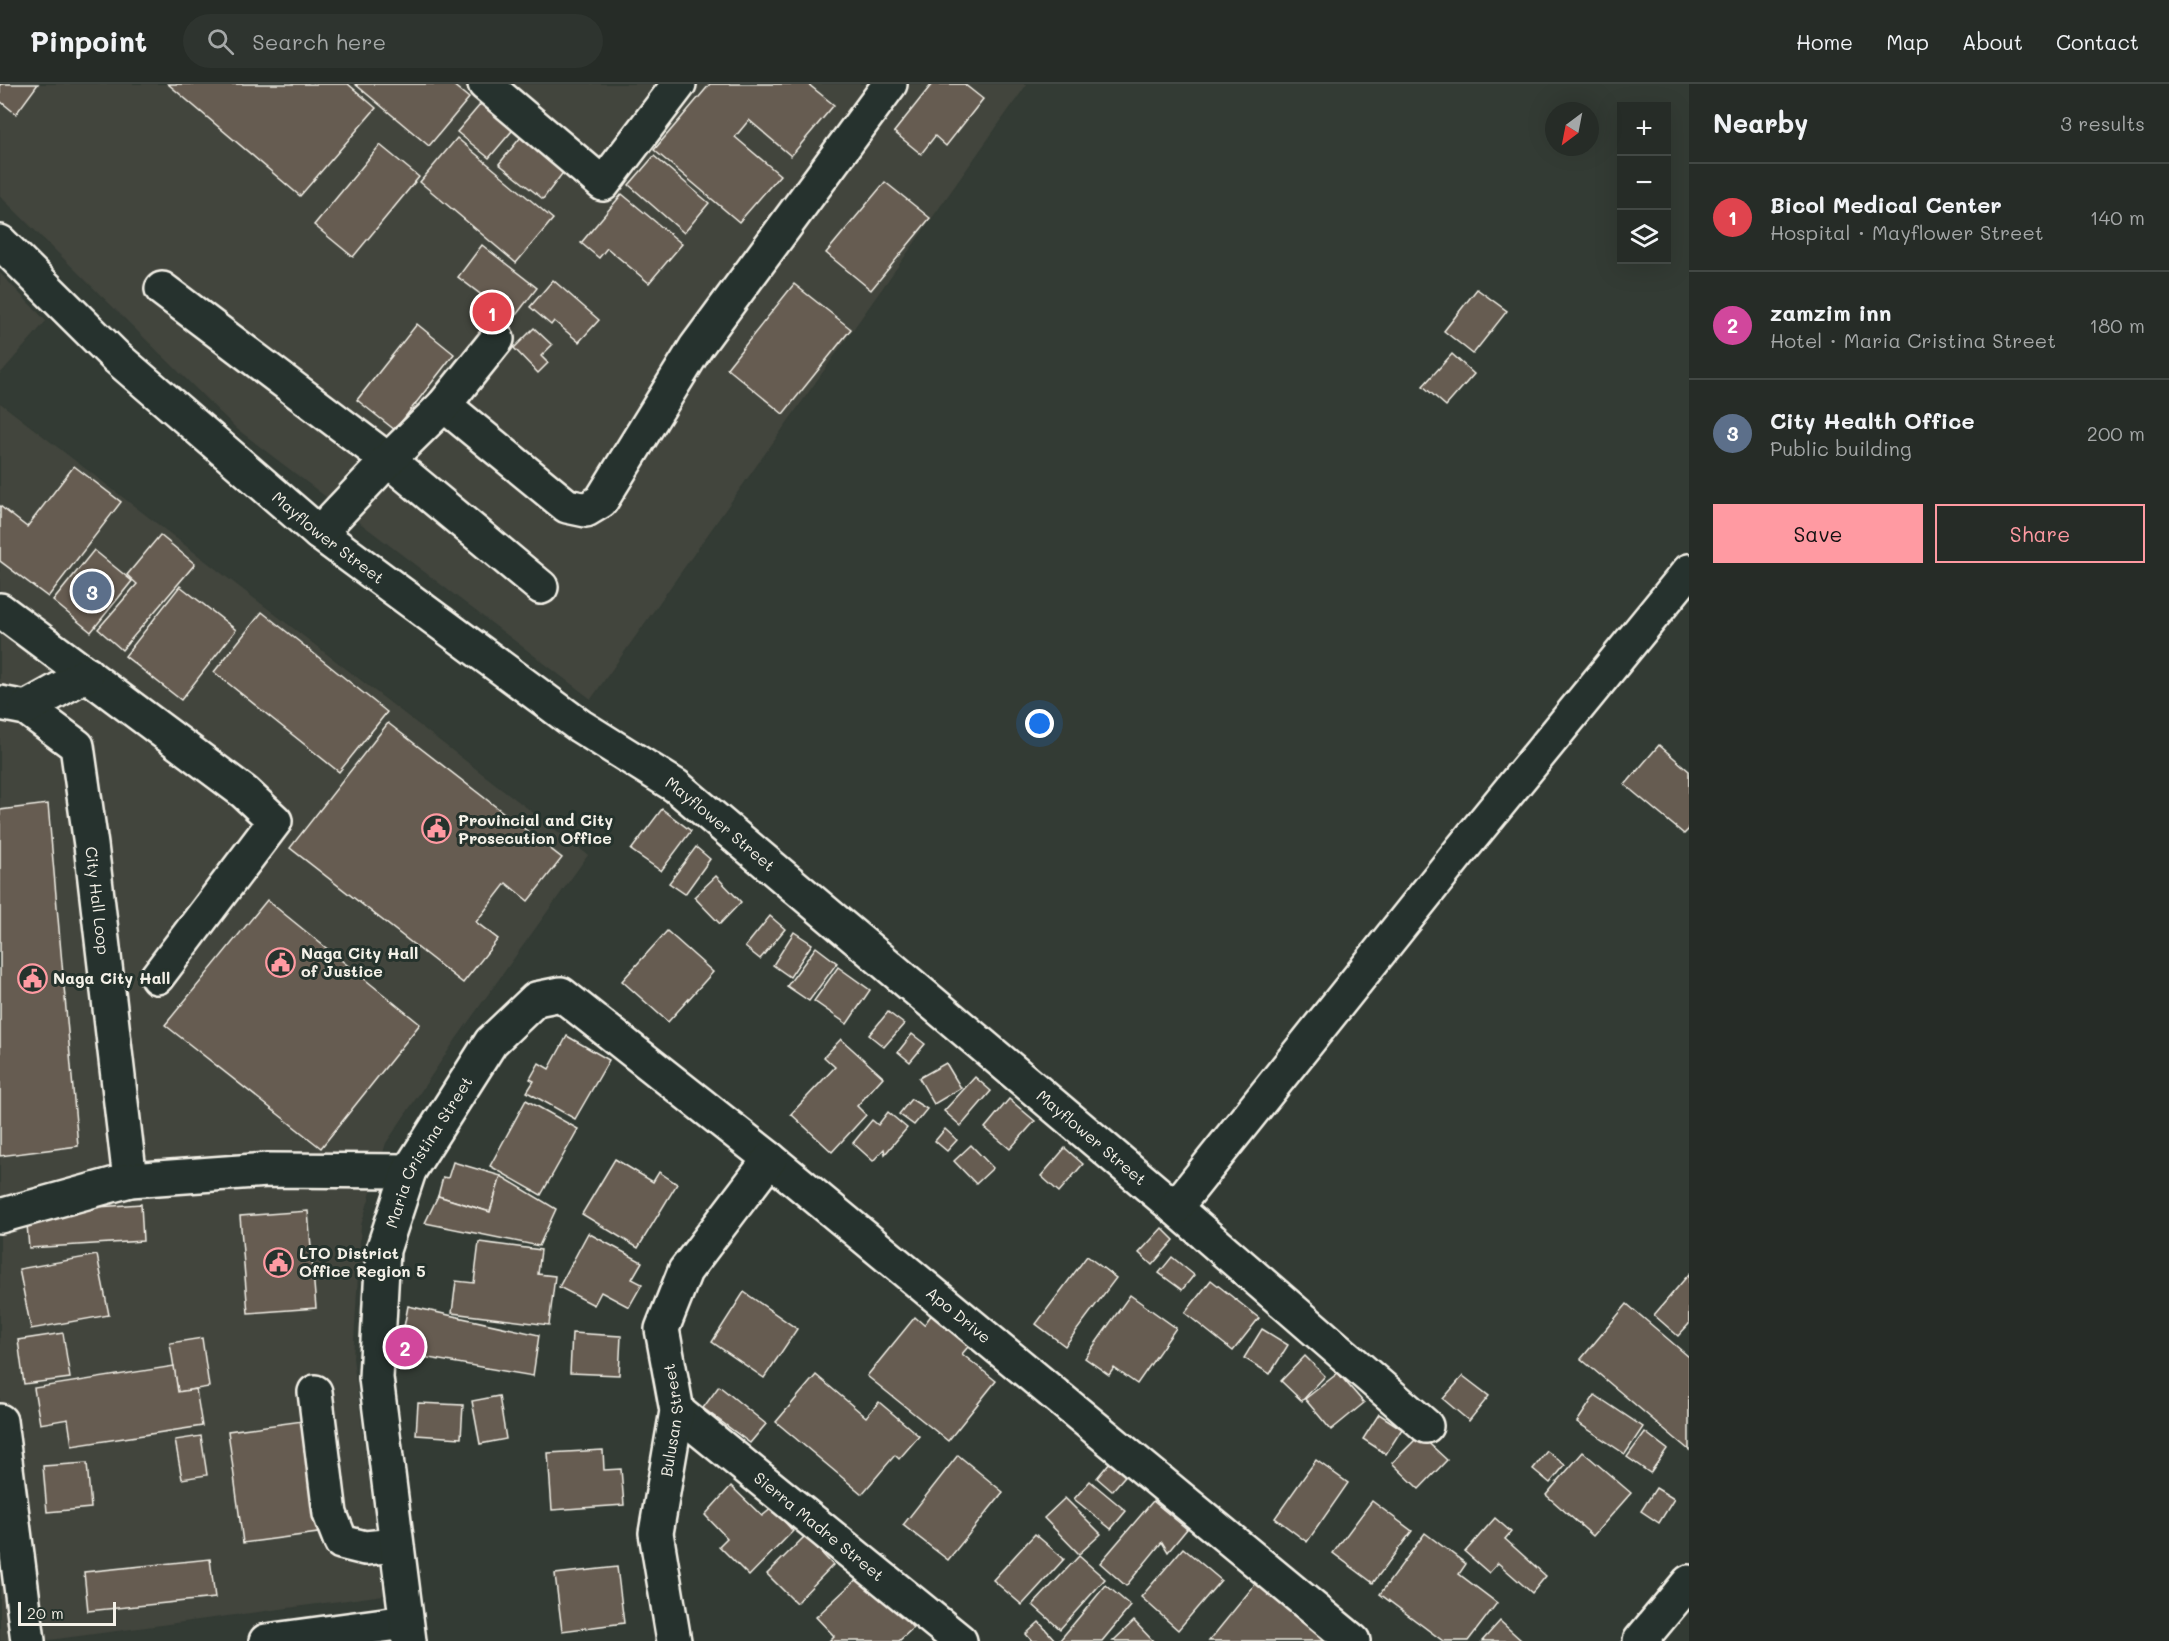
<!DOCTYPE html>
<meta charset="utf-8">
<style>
:root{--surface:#262c27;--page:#2e342f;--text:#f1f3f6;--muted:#a4a7a7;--line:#424844;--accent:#ff9aa2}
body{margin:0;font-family:Mali,sans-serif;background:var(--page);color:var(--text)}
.controls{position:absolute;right:18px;top:18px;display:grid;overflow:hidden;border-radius:0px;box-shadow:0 6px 24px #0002}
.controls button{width:54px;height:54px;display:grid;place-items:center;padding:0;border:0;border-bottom:2px solid var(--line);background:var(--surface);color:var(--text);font:30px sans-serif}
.compass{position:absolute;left:1545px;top:18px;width:54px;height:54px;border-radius:50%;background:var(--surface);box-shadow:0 6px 24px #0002;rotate:212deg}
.scale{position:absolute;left:18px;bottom:15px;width:98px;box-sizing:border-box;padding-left:6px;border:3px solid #f4f1e8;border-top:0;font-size:16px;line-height:21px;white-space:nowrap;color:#f4f1e8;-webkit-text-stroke:4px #26332d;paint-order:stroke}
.you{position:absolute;left:1040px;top:640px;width:21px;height:21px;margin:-15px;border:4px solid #fff;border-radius:50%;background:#1a73e8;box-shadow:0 0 0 9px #1a73e833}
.badge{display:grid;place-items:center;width:39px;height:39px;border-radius:50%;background:var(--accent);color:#fff;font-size:20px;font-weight:700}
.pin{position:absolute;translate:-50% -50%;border:3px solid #fff;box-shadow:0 2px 6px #0006}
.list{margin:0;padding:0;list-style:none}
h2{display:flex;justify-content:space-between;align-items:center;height:78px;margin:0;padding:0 24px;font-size:26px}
h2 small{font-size:20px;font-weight:400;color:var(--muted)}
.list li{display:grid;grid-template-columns:39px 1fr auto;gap:18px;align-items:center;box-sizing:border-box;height:108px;padding:0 24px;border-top:2px solid var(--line)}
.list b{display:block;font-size:22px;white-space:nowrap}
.list p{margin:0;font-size:20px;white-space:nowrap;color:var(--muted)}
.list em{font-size:20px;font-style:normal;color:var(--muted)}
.actions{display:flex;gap:12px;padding:18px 24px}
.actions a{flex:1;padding:14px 0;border:2px solid var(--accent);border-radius:0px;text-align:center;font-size:21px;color:var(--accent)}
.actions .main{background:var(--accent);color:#111}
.icon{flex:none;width:33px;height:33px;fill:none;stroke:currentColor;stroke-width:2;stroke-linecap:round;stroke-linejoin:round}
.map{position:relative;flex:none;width:1689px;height:1557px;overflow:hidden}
header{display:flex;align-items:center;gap:36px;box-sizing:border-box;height:84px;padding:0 30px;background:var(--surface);border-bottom:2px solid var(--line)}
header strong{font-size:28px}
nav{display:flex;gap:33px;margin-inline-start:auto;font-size:21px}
.search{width:420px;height:54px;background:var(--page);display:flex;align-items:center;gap:15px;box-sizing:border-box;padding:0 21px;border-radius:33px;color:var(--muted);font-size:22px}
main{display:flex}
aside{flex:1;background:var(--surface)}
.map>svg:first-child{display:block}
.built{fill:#42453d}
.building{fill:#665c51;stroke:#f4f1e8;stroke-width:1.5}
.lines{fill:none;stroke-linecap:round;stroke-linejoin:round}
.minor-casing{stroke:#f4f1e8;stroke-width:38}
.minor{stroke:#26332d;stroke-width:33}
.labels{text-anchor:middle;stroke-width:6;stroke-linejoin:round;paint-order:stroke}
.street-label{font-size:16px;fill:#f4f1e8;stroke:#26332d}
.poi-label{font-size:16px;font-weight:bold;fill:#f4f1e8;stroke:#26332d;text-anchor:start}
</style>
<header>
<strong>Pinpoint</strong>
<div class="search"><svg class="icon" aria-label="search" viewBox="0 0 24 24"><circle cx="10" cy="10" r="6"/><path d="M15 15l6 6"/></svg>Search here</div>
<nav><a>Home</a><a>Map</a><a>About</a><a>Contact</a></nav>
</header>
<main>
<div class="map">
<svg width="1689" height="1557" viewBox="0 0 1689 1557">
<rect width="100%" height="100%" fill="#333b34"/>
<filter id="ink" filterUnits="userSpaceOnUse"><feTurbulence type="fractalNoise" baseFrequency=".0167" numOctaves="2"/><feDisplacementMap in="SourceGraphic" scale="12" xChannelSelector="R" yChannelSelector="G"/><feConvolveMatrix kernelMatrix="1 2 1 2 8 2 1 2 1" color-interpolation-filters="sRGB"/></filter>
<g filter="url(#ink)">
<!-- built -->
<g class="built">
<polygon points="0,0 1027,0 591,615 237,345 0,112"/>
<polygon points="0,189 46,237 0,290"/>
<polygon points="0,319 588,771 456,955 386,1059 361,1141 353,1274 384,1511 42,1557 0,1557"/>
</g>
<!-- building -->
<g class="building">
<polygon points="0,0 38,0 16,30 0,17"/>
<polygon points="168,0 348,0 376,24 300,112"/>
<polygon points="355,0 452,0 469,14 429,62"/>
<polygon points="710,0 808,0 834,21 791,72 749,36 735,53 780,91 739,138 654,66"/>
<polygon points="932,0 964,0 983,15 946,62 935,52 921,70 894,48"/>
<polygon points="485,15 517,41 489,74 457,48"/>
<polygon points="525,48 568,82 543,115 499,80"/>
<polygon points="457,54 553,135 516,179 420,98"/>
<polygon points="380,61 419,93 353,173 314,141"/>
<polygon points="654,72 709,119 684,149 629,101"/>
<polygon points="885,98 930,134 871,206 826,169"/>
<polygon points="622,110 682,160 649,199 607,164 599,174 581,159"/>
<polygon points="482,161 537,204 513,235 458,193"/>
<polygon points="553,196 599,236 579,258 554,237 551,241 530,223"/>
<polygon points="794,200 851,245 783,330 727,284"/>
<polygon points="1477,205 1507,227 1473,270 1444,247"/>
<polygon points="417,240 454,270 395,346 357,316"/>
<polygon points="534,244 552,261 541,272 548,279 538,289 514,264"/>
<polygon points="1452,270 1474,290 1446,322 1423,302"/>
<polygon points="74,382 121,418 48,513 0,477 0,422 27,443"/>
<polygon points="160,451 195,480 122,566 98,545 137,500 127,491"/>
<polygon points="94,466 132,497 91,548 53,517"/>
<polygon points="180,502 236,546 181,616 125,572"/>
<polygon points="262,528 387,628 339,688 214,588"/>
<polygon points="388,639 562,774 528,817 506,799 476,838 498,855 463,899 290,764"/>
<polygon points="1659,661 1689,687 1689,745 1684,750 1625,701"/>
<polygon points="48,720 78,1062 0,1072 0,726"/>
<polygon points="662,725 691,747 661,787 631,766"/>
<polygon points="696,763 710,775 685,810 669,799"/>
<polygon points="716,792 741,818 720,840 694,813"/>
<polygon points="267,816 420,940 321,1064 165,941"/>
<polygon points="770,832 785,845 760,875 745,863"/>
<polygon points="667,847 713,888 668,938 622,897"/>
<polygon points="794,848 812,860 790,893 773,881"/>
<polygon points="816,863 837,879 809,917 787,902"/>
<polygon points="838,883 870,906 847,940 814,917"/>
<polygon points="888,928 904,940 884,963 869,951"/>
<polygon points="912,950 925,960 910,978 898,968"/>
<polygon points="567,952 609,976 575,1035 527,1008 534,997 530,995 539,979 549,985"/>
<polygon points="841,955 883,993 857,1022 866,1031 832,1068 791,1030 835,983 824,973"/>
<polygon points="946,979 961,1004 934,1020 919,994"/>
<polygon points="975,993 991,1007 961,1042 944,1027"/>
<polygon points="911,1015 927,1025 914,1041 899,1030"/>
<polygon points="1009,1015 1035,1037 1010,1065 985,1044"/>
<polygon points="526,1016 578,1045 541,1111 490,1082"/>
<polygon points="888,1028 907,1044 885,1070 884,1065 873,1077 853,1059 872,1036 878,1041"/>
<polygon points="945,1045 957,1056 947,1067 935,1057"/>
<polygon points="971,1061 993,1084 976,1100 954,1077"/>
<polygon points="1065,1064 1083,1080 1059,1108 1041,1092"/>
<polygon points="615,1075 653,1098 659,1088 677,1100 638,1164 582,1130"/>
<polygon points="453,1078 501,1092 490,1128 438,1112 443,1093 448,1094"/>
<polygon points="501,1092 556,1125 539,1162 425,1139 438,1112 490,1128"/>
<polygon points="141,1120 143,1157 29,1164 26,1128"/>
<polygon points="308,1127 316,1224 248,1229 240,1132"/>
<polygon points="1162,1144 1174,1156 1152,1181 1139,1169"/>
<polygon points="588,1149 642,1178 632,1195 642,1200 629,1223 601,1208 594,1221 559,1203"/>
<polygon points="479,1158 541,1166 538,1190 555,1192 549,1241 452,1229 456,1197 474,1199"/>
<polygon points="97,1171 109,1231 31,1245 19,1185"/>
<polygon points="1087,1172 1116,1194 1065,1262 1036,1240"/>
<polygon points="1172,1173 1194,1191 1182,1206 1159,1189"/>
<polygon points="1689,1190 1689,1240 1678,1252 1654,1231"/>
<polygon points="1211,1196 1259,1234 1233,1267 1185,1229"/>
<polygon points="744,1208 797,1245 764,1294 712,1258"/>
<polygon points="1130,1211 1176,1244 1137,1300 1114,1284 1109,1291 1085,1274"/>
<polygon points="1627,1220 1689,1273 1689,1366 1581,1275"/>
<polygon points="408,1222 539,1251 533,1292 399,1269"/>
<polygon points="935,1226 973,1257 962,1270 996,1297 948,1357 867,1292 915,1233 924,1241"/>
<polygon points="1262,1245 1288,1261 1270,1290 1244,1274"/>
<polygon points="63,1249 70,1294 24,1300 18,1256"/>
<polygon points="572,1249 621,1252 619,1291 570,1289"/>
<polygon points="202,1254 209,1303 178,1308 170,1259"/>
<polygon points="1305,1272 1325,1292 1302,1317 1281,1297"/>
<polygon points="174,1282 178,1308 196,1305 202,1342 72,1362 68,1335 40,1340 34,1304"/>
<polygon points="1338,1289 1364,1319 1331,1346 1305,1315"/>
<polygon points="816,1291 866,1333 879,1318 919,1352 899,1375 895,1371 862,1410 776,1338"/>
<polygon points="1463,1292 1489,1312 1469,1337 1443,1315"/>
<polygon points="719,1302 766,1340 750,1359 703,1324"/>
<polygon points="1595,1311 1643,1343 1625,1370 1577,1338"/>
<polygon points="499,1312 506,1355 480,1360 472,1317"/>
<polygon points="418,1319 463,1321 461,1354 416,1351"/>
<polygon points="1379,1330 1402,1345 1386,1370 1363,1355"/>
<polygon points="310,1336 325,1448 243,1459 228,1347"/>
<polygon points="1645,1348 1667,1365 1650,1389 1627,1373"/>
<polygon points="1420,1351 1447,1376 1419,1405 1392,1379"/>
<polygon points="201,1352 207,1391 182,1395 175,1356"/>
<polygon points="603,1366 604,1386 621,1385 624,1421 552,1426 548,1369"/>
<polygon points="1547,1367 1565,1381 1550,1399 1533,1385"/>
<polygon points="1583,1368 1631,1409 1593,1452 1546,1411"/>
<polygon points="958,1371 1003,1408 948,1476 903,1441"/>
<polygon points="1114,1373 1130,1386 1112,1407 1097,1394"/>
<polygon points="1316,1376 1348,1399 1307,1458 1275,1434"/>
<polygon points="87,1379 91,1424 47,1428 43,1382"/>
<polygon points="1090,1397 1126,1427 1111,1445 1074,1415"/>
<polygon points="731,1402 762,1432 772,1424 793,1447 749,1492 719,1462 727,1454 705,1431"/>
<polygon points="1656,1404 1674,1415 1659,1439 1641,1427"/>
<polygon points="1065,1414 1101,1450 1079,1470 1044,1434"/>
<polygon points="1153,1417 1187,1445 1168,1468 1162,1458 1126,1502 1100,1479"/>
<polygon points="1372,1417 1412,1447 1373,1499 1333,1469"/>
<polygon points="1495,1434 1511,1448 1505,1455 1546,1492 1532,1509 1498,1479 1489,1489 1465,1468"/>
<polygon points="1425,1449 1466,1480 1459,1490 1497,1519 1468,1557 1443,1557 1380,1510"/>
<polygon points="1035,1450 1064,1475 1022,1521 993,1496"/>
<polygon points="805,1452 833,1481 796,1519 767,1490"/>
<polygon points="1183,1464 1221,1496 1178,1546 1141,1513"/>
<polygon points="1079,1472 1105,1495 1060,1545 1033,1521"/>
<polygon points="210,1475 215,1514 88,1527 84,1488"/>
<polygon points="617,1483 624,1539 562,1547 555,1490"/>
<polygon points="863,1489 913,1544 899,1557 829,1557 834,1552 816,1533"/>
<polygon points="1261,1493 1339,1557 1209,1557"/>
<polygon points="1106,1501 1131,1522 1102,1557 1061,1557 1060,1556"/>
<polygon points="1134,1537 1153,1557 1113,1557"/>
<polygon points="1500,1537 1522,1557 1482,1557"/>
<polygon points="1039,1538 1055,1556 1054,1557 1032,1557 1026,1550"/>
</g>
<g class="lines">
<defs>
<g id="minor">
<polyline points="485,0 603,100 679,0"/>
<path id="s1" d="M0,158L116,273L319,449L580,642L676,702L1175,1124L1426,1342"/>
<polyline points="162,205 388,376 541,503"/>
<polyline points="444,321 567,422 586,426 601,417 696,263 890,0"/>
<polyline points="319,449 388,376 444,321 497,255"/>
<polyline points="0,526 244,708 275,737 157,893"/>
<path id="s2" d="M0,619L26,624L77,662L91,761L130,1096"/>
<polyline points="26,624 87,590"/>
<polyline points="1175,1124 1461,766 1689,487"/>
<polyline points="0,1132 130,1096 268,1086 409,1087"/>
<polyline points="315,1308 330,1430 341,1458 365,1464 396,1461"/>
<path id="s3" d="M677,1327L960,1557"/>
<polyline points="0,1337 28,1557"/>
<polyline points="266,1557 406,1538"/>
<path id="s4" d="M409,1557L376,1294L383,1166L409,1087L491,958L536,915L561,910L770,1075L1353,1557"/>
<path id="s5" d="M674,1557L656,1449L677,1327L662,1245L685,1187L770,1075"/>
<polyline points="1640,1557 1689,1498"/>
</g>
</defs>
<!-- minor casing -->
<use href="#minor" class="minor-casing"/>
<!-- minor -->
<use href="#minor" class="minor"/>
</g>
</g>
<!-- icons -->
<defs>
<symbol id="civic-ring" viewBox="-11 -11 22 22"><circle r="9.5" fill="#26332d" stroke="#ff9aa2" stroke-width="1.5"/><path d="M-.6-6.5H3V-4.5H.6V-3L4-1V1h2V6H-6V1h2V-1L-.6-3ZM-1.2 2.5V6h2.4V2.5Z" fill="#ff9aa2"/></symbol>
</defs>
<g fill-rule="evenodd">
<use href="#civic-ring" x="420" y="728" width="33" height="33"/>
<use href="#civic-ring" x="264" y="862" width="33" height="33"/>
<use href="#civic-ring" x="16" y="878" width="33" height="33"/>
<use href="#civic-ring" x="262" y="1162" width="33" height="33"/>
</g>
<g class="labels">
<!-- street labels -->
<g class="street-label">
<text dy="6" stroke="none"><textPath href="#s1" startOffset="442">Mayflower Street</textPath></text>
<text dy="6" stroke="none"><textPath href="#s1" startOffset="928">Mayflower Street</textPath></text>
<text dy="6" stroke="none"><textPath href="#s2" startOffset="246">City Hall Loop</textPath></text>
<text dy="6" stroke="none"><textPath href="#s1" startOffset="1414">Mayflower Street</textPath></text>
<text dy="6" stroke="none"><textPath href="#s4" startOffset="502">Maria Cristina Street</textPath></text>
<text dy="6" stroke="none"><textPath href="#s4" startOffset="1228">Apo Drive</textPath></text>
<text dy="6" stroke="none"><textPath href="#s5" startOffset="224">Bulusan Street</textPath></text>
<text dy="6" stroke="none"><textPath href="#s3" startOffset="183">Sierra Madre Street</textPath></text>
</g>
<!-- poi labels -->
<g class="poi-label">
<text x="458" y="742">Provincial and City<tspan x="458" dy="18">Prosecution Office</tspan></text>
<text x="301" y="875">Naga City Hall<tspan x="301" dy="18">of Justice</tspan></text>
<text x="53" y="900">Naga City Hall</text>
<text x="299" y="1175">LTO District<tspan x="299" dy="18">Office Region 5</tspan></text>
</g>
</g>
</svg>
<div class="controls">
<button>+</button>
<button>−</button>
<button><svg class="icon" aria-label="layers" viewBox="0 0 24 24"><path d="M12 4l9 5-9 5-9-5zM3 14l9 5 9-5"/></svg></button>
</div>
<svg class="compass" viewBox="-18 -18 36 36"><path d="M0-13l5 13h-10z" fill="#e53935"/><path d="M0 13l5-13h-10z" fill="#a4a7a7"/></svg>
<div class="scale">20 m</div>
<div class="you"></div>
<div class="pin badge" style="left:492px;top:228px;background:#e0444e">1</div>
<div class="pin badge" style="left:405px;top:1263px;background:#d1479c">2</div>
<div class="pin badge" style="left:92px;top:507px;background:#5c6f8a">3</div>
</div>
<aside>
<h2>Nearby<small>3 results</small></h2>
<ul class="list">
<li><span class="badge" style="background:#e0444e">1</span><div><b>Bicol Medical Center</b><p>Hospital · Mayflower Street</p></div><em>140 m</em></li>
<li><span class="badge" style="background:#d1479c">2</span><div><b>zamzim inn</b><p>Hotel · Maria Cristina Street</p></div><em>180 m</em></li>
<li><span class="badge" style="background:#5c6f8a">3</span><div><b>City Health Office</b><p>Public building</p></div><em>200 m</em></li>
</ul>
<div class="actions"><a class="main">Save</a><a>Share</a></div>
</aside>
</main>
